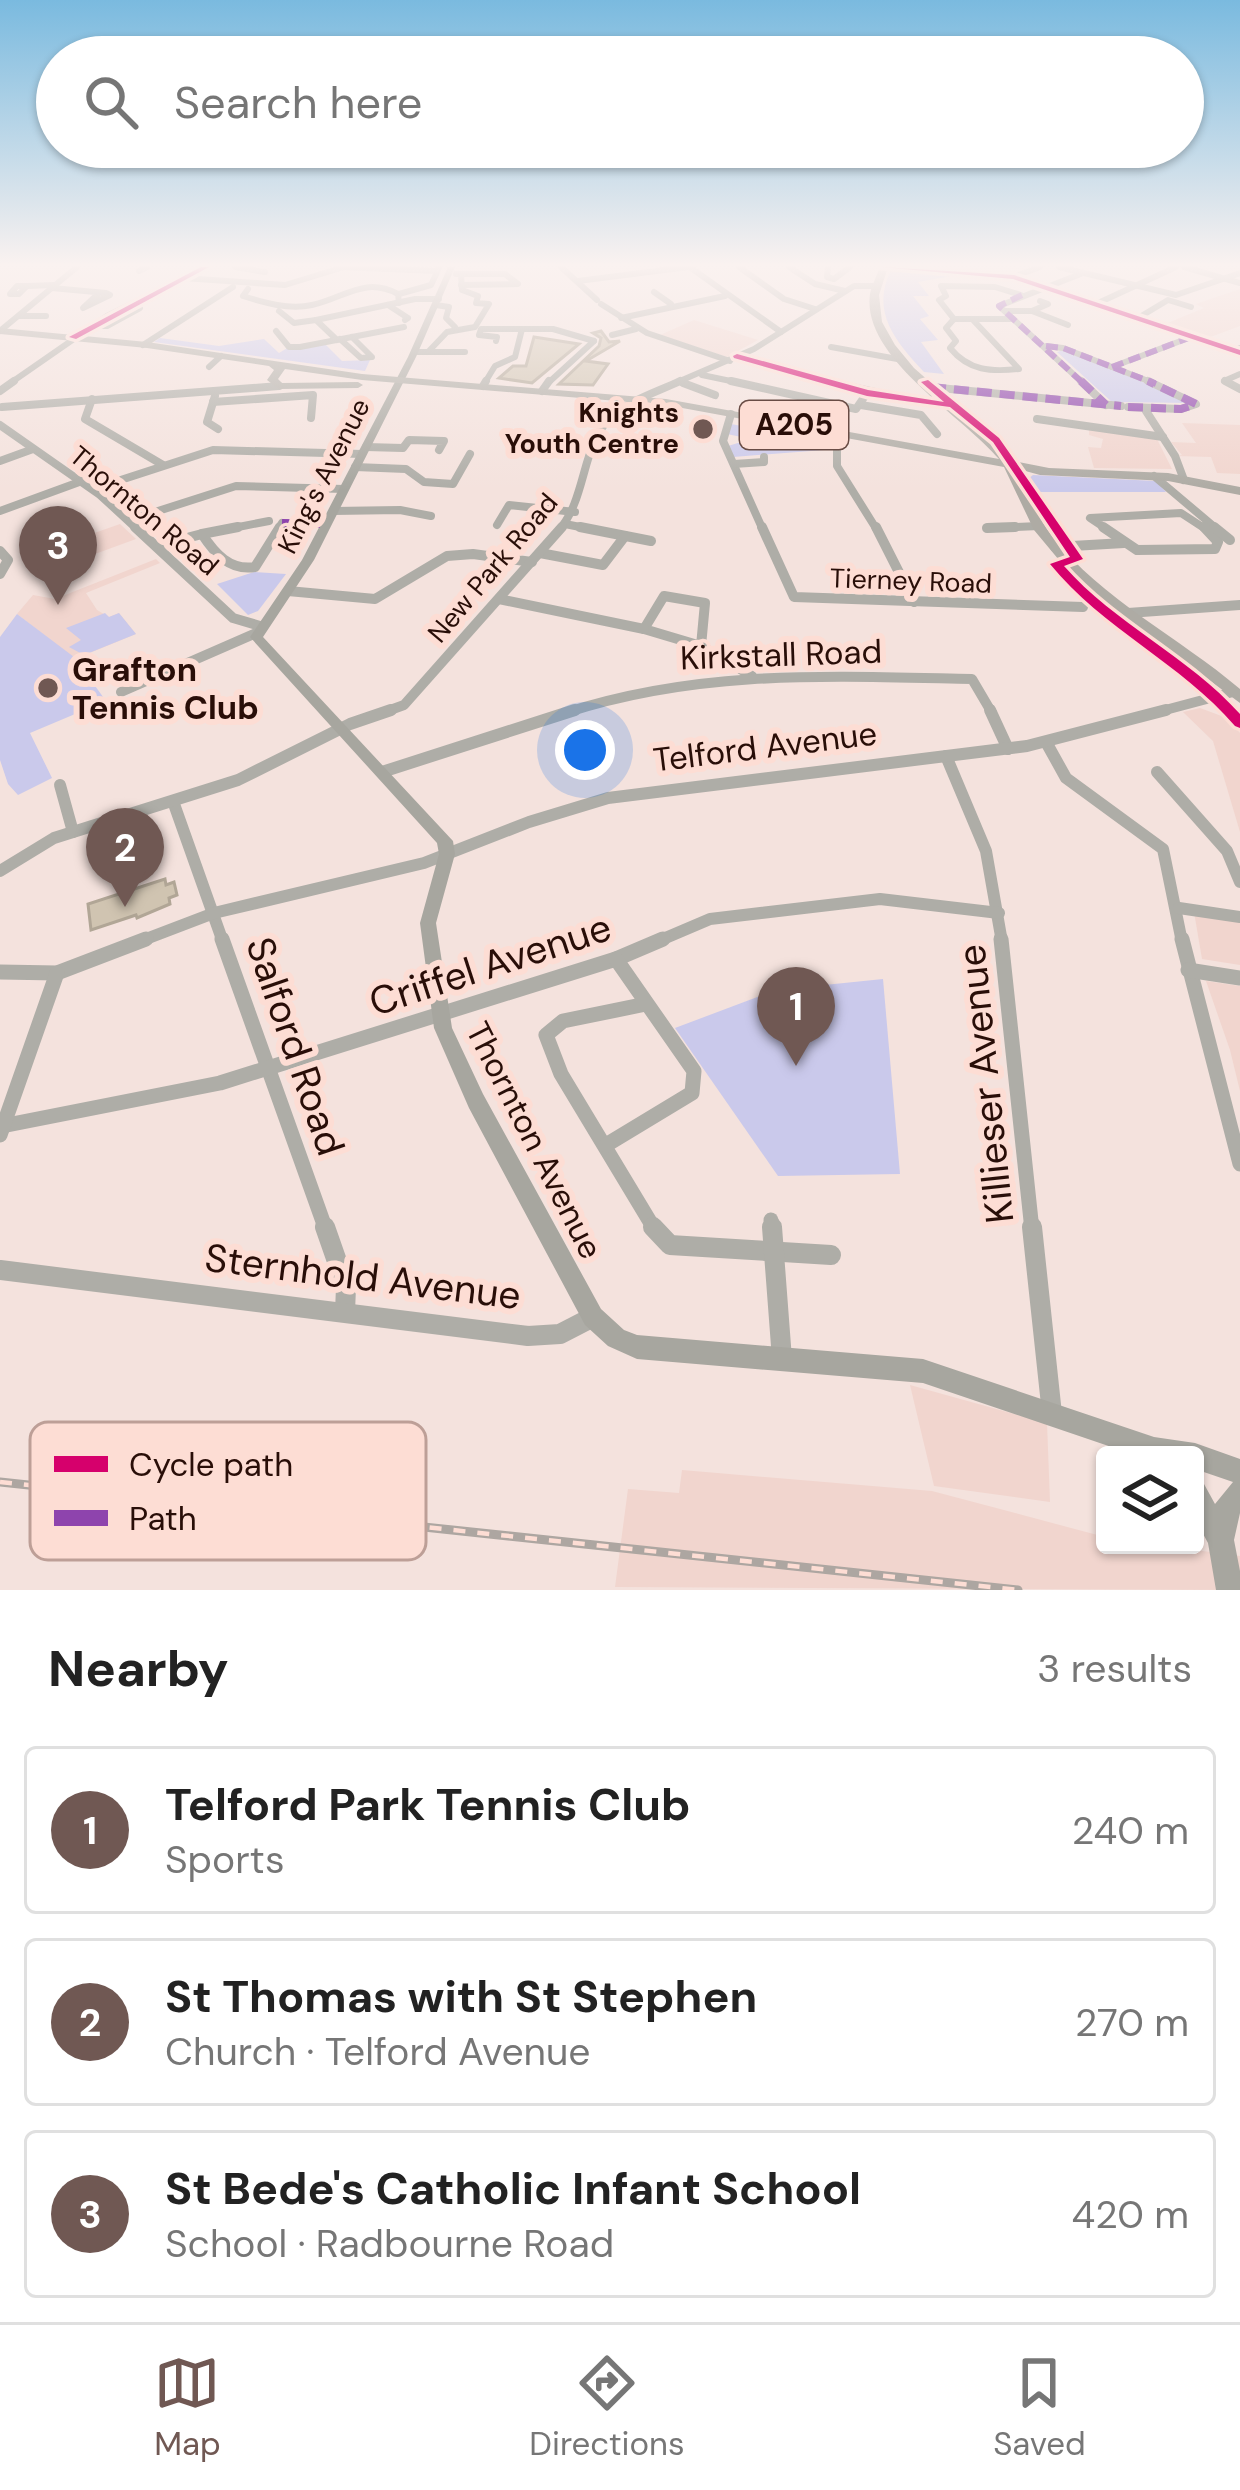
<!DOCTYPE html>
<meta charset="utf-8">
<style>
:root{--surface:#fff;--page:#f2f2f2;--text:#222;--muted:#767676;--line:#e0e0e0;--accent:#705853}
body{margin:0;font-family:"DM Sans",sans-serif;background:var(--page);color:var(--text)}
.controls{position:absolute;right:36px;bottom:36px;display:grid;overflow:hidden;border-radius:12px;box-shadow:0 3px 9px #0004}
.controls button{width:108px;height:108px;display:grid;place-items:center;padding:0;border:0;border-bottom:3px solid var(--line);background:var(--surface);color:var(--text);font:60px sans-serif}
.you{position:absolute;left:585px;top:750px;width:42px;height:42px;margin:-30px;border:9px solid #fff;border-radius:50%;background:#1a73e8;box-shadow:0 0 0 18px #1a73e833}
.badge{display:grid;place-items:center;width:78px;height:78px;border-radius:50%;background:var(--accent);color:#fff;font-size:39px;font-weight:700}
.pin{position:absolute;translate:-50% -99px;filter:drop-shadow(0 3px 6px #0008)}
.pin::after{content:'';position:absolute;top:63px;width:42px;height:36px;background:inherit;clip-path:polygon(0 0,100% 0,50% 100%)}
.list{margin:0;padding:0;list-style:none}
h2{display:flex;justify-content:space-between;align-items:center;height:156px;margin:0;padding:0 48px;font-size:51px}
h2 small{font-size:39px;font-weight:400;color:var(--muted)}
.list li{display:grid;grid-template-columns:78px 1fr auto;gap:36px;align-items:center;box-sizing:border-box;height:168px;margin:0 24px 24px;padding:0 24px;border:3px solid var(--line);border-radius:12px}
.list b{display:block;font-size:45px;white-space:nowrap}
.list p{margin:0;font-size:39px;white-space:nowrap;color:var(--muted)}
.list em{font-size:39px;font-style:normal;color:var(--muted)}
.icon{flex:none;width:66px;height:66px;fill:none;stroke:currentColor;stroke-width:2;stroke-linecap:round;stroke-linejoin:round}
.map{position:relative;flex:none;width:1240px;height:1590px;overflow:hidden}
.search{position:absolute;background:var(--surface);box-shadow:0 3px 9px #0004;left:36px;right:36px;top:36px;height:132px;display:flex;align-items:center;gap:30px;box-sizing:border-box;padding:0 42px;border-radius:66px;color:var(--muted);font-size:45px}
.sheet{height:732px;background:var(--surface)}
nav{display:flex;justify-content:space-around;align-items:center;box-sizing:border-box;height:168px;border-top:3px solid var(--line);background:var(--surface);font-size:33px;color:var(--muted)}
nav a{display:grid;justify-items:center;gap:6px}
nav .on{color:var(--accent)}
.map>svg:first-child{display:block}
.built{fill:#f1d5ce}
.green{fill:#cac9eb}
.building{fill:#d0c4b1;stroke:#b1a696;stroke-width:3}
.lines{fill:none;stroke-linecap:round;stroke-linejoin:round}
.minor-far5{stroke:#aeada7;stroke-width:6}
.minor-far4{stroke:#aeada7;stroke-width:8}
.minor-far3{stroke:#aeada7;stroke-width:10}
.minor-far2{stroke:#aeada7;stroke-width:12}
.minor-far1{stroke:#aeada7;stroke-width:15}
.minor{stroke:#aeada7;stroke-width:20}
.major{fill:#a7a69f;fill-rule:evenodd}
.highway{fill:#aeaba4;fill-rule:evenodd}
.rail-casing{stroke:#ada6a1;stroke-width:9}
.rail{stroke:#fdddd4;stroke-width:4.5;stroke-dasharray:12;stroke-linecap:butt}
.quiet-far1{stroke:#8e44ad;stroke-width:6;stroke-dasharray:12 6;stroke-linecap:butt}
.quiet{stroke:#8e44ad;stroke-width:8;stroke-dasharray:15 8;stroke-linecap:butt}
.cycleway-casing{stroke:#fdddd4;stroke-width:7}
.cycleway{fill:#d6006c;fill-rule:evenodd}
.poi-dot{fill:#705853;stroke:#fdddd4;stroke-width:4.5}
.labels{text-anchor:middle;stroke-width:12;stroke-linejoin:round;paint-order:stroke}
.far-poi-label{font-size:27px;font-weight:bold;fill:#290e08;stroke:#fdddd4;text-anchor:end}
.far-street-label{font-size:27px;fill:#290e08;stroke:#fdddd4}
.shield{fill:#fdddd4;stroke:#694c45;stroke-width:3}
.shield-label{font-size:30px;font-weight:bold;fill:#290e08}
.street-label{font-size:33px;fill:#290e08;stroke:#fdddd4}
.poi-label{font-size:33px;font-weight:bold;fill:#290e08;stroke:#fdddd4;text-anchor:start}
.near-street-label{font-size:39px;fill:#290e08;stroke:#fdddd4}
.key{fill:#fdddd4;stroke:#bd9f97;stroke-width:3}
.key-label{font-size:33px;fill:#290e08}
</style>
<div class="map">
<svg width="1240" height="1590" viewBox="0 0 1240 1590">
<rect width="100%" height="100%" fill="#f4e2dd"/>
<!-- built -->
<g class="built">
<polygon points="1240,289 1240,326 1205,339 1163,325 1204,308 1196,304"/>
<polygon points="694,320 758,340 727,357 660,335"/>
<polygon points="1182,423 1240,425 1240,474 1217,473 1211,457 1175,456 1182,455 1171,442 1196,443"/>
<polygon points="1089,427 1156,437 1172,469 1094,468 1088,447 1101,448 1103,439 1089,435"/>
<polygon points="120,524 136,539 65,565 63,544"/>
<polygon points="156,559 160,563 86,593 97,610 109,617 119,613 136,634 75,659 17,614 33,595 55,599"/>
<polygon points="1200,708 1227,718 1240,733 1240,832 1213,741 1183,712"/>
<polygon points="1193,906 1240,914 1240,965 1202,959"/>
<polygon points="1206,981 1240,986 1240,1091 1230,1050"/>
<polygon points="910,1385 1047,1423 1050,1502 934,1486"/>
<polygon points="682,1470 932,1491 1105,1537 1105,1545 1165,1546 1240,1556 1240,1590 615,1587 628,1489 679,1493"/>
</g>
<!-- green -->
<g class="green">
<path d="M891,270L958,275L918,282L929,296H913L929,316L920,319L938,340L921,342L944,374L924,372C896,342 870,312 891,270Z"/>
<polygon points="160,338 219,346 264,339 279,353 289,347 325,344 342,361 370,360 365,371 154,342"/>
<polygon points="1063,350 1185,399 1189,403 1112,402 1057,352"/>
<polygon points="731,424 827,442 824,450 733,457 728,446 751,439 727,434"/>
<polygon points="1033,475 1156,481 1166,492 1037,492 1028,479"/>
<polygon points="254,572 286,574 258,611 248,615 217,584"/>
<polygon points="105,613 109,617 119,613 136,634 84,655 69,647 81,640 66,628"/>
<polygon points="17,614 74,657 106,701 30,733 52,778 18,795 8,784 0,760 0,637"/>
<polygon points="883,979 900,1174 778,1176 675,1028 776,990"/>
</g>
<!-- building -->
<g class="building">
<polygon points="601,331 609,342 620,341 586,361 608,364 593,385 559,384 599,346 601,338 593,333"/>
<polygon points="534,337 579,344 532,383 499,378 513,366 526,366"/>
<polygon points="165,879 166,885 174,882 177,895 169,898 170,904 137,918 136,915 91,930 88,904"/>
</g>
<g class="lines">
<!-- minor-far5 -->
<g class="minor-far5">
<polyline points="235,267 265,272"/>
<polyline points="340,267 437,271"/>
<polyline points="561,267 597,300"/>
<polyline points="739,267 784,299 815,309"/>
<polyline points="789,267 815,284 845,291"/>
<polyline points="828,267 827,277 834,279 850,267"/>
<polyline points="884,267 1014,277 1224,348"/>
<polyline points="1059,267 1176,295 1240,273"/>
<polyline points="1184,267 1240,283"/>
<polyline points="691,268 781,332"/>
<polyline points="139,271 147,267"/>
<polyline points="1083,273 999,306 1084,384"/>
<polyline points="456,274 505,274 518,284 461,285"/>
<polyline points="1016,276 1040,267"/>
<polyline points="183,278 285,285 344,267"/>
<polyline points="578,281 688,267"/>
<polygon points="17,286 27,286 19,294 10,294"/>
<polyline points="27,286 54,285"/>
<polyline points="52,288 106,293 110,295 83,308 99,293"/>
<path d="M248,289L243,296C265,303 289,310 312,305C345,298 364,276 398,294L399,303"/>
<polyline points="654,292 671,304"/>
<polyline points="399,294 431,285 439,268"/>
<polyline points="601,304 647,333 730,361"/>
<polyline points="1096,304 1176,267"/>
<polyline points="388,305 408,318 405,320"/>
<polyline points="436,305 449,307 446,318 455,327"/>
<polyline points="279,311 294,323 316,320 337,340"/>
<polyline points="1006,311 1032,311 1068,325"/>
<polyline points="1032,311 1048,304 1040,301"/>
<polyline points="19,316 46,316"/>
<polyline points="621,318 725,296"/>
<polyline points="1138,318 1168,300 1191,307"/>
<path d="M954,319L946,328L956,341L950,348C969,371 991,372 1019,369L974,321"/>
<polyline points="1013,319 954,319 939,300 946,296 941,286 995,287 1021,295"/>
<polyline points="316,320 415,299 439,299"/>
<polyline points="92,326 107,326 140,308"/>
<polyline points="0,331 77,267"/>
<polyline points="276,331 289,347 300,347 404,327"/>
<polyline points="612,335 636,329"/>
<polyline points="340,339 361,358 372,357 352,337"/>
<polyline points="496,341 497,337 479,335 481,329 553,329 594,341"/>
<polyline points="143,345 233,287"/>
<polyline points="1046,346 1063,348 1156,384"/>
<polyline points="831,347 903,360"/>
<polyline points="1233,351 1240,348"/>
<polyline points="414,352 428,352 447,332 475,327 489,304 476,303 478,296 462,290 461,274"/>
<polyline points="428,352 465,352"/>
<polyline points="737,356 835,384"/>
<polyline points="209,367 221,356"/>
<polyline points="1112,367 1191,337"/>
<polyline points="702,375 745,384"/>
<polyline points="9,384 107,316 206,267"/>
<polyline points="484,384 495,366 515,357 522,329"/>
<polyline points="547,384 594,341"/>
<polyline points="673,384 754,349 854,286 875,286"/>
<polyline points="1231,384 1224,381 1240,374"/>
</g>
<!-- minor-far4 -->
<g class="minor-far4">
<polyline points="731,381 856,409 867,393"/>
<polyline points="825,381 906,399"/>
<polyline points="1081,381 1106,405"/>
<polyline points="1225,381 1240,389"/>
<polyline points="683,383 715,395"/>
<polyline points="483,386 486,381"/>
<polyline points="930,387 1121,406"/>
<polyline points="0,391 14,381"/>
<polyline points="542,391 549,381"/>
<polyline points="215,396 207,422 218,429"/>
<polyline points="92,399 85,419 163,465"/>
<polyline points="213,402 313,395 311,418"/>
<polyline points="861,405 921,415 937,434"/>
<polyline points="2,407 279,386"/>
<polyline points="1128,407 1181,409 1196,404 1148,381"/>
<polyline points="1146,411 1175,456 1184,480"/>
<polyline points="731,414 723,441 763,530"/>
<polyline points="1037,419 1163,437"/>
<polyline points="0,425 100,495 138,530"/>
<polyline points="837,439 837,466 877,530"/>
<polyline points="366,447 403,448 409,440 444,441 439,450"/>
<polyline points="0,461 33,449"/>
<polyline points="734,464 764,462 764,457"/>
<polyline points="355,467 406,469 424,482 453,484 470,454"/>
<polyline points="1154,476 1218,530"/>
<polyline points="93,489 213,450 362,454"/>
<polyline points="0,511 82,481"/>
<polyline points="333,511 400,510 431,516"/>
<polyline points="130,520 236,486 344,489"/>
<polyline points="565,524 595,530"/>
<polyline points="497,525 509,505 575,512"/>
<polyline points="987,528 1039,526"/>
<polyline points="223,530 269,521"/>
<polyline points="278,530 282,523"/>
<path d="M559,530C587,498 581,445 611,417C630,400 657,392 680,381"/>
<polyline points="1108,530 1090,518 1181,513 1207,530"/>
</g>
<!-- minor-far3 -->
<g class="minor-far3">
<polyline points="135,527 233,618 260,626"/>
<path d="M238,527L202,534C215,554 230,571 255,567L280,527"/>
<polyline points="580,527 651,541"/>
<polyline points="762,527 794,597 1083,607"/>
<polyline points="876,527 914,602"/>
<polyline points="1103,527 1137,550 1215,549 1218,542 1204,527"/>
<polyline points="1214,527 1230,540"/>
<polyline points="987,528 1015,527"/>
<polyline points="160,545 202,534"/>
<polyline points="1055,547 1124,543"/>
<polyline points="0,551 8,560 0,574"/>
<polyline points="540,553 603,565 625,536"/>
<polyline points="288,591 375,599 447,556 473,554 532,562"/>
<polygon points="664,596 705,603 701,646 644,629"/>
<polyline points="499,599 644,629"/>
<polyline points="1128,613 1240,605"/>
<polyline points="701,646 752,676"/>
<polyline points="121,692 256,633"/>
<polyline points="382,713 404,705 562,527"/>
<path d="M565,713C701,669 831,676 972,679L992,713"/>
<polyline points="1154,713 1233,692"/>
</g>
<!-- minor-far2 -->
<g class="minor-far2">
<polyline points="990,710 1008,749"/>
<polyline points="1046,742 1066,778 1163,849 1182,942"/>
<polyline points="946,756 986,851 1002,942"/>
<polyline points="382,772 575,710"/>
<polyline points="1157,772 1227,851 1240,882"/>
<polyline points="60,785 73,832"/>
<polyline points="174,804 223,942"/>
<polyline points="0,871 54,838 238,780 350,724 391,710"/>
<polyline points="1179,908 1240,917"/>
<polyline points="138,942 214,913 424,863 529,822 608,798 1027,746 1166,710"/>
<polyline points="656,942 710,919 880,899 999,913"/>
</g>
<!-- minor-far1 -->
<g class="minor-far1">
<polyline points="222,939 326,1230"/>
<polyline points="1001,939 1032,1230"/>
<polyline points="1182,939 1240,1164"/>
<polyline points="1188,970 1240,978"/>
<polyline points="0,972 57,973 146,939"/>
<polyline points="646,1004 563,1021 546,1035 561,1074 655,1230"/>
<polyline points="2,1126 220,1083 616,959 663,939"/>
<polyline points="0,1135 57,973"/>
<polyline points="606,1145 692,1093 694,1071 616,959"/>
<polyline points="771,1220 772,1230"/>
</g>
<!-- minor -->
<g class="minor">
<polyline points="325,1227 346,1287 345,1312"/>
<polyline points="653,1227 670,1245 831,1255"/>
<polyline points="772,1227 782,1359"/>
<polyline points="1032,1227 1052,1414"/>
<polyline points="0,1270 528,1336 560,1334 593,1317"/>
</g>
<!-- major -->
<polygon class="major" points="448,267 455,267 416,357 314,560 263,637 453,841 455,854 436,923 452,1028 483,1094 601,1309 624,1330 637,1335 923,1359 1154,1437 1195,1443 1240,1459 1240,1513 1234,1540 1240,1571 1240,1590 1216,1590 1208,1543 1195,1519 1195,1480 1204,1484 1215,1504 1233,1482 1195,1469 1195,1455 1135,1455 923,1383 637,1359 608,1346 585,1325 469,1108 434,1028 420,923 439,854 437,843 250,637 302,560 408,357"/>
<!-- highway -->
<path class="highway" d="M880,267H888L879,295L882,322L895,345L914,368L986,431L1013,461L1049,468L1168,473L1240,487V495L1168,481L1040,475L1018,469C1029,491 1036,516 1052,536C1102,600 1179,637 1240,689V703L1111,607L1064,566L1034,530L1004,467L666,405L362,380L285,369L278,379L282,383L358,382L363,385L358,388L279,389L267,380L274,370L269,366L147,348L0,334V328L147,342L362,374L666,399L999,459C963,416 861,357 870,294C872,285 877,275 880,267Z"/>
<defs>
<polyline id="rail" points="0,1482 1018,1590"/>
</defs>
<!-- rail casing -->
<use href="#rail" class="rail-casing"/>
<!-- rail -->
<use href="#rail" class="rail"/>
<!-- quiet-far1 -->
<g class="quiet-far1">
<polyline points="1022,295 999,306 1084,384"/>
<polyline points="1046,346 1063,348 1156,384"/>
<polyline points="1112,367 1191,337"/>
</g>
<!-- quiet -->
<g class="quiet">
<polyline points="1081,381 1106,405"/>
<polyline points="931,387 1121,406"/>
<polyline points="1128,407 1181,409 1196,404 1148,381"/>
<polyline points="282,523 326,524"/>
</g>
<defs>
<g id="cycleway">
<polygon points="201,267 209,267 76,339 69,337"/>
<polygon points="881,267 1014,275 1240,350 1240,355 1013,279"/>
<path d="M737,354L868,390L944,402L921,382L928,380L999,438L1083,559L1064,566C1115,624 1188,656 1240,714V728L1235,726C1181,663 1103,629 1050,564L1070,557L993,442L950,407L867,396L734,358L733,356Z"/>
</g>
</defs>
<!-- cycleway casing -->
<use href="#cycleway" class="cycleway-casing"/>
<!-- cycleway -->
<use href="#cycleway" class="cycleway"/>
</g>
<!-- sky -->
<linearGradient id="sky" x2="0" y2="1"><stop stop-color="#7abadf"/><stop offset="0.54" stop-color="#faf2f0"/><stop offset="1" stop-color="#faf2f0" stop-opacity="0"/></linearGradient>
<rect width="1240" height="490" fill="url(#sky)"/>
<!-- markers -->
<g class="poi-dot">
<circle cx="703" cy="429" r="12"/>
<circle cx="48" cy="688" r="12"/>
</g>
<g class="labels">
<!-- far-poi labels -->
<g class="far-poi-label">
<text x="679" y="422">Knights<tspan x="679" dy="31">Youth Centre</tspan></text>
</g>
<!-- far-street labels -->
<g class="far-street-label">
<text transform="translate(324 476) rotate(-63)" y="9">King's Avenue</text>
<text transform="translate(144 511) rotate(40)" y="9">Thornton Road</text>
<text transform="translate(493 568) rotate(-50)" y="9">New Park Road</text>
<text transform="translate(911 581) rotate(2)" y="9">Tierney Road</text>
</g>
<!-- shield labels -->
<rect class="shield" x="740" y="401" width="108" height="48" rx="9"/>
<g class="shield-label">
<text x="794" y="435">A205</text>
</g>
<!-- street labels -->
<g class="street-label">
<text transform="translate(781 654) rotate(-2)" y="12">Kirkstall Road</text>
<text transform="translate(765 746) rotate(-7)" y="12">Telford Avenue</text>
<text transform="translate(535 1140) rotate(63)" y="12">Thornton Avenue</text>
</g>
<!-- poi labels -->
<g class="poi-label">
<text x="72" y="681">Grafton<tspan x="72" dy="38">Tennis Club</tspan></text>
</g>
<!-- near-street labels -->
<g class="near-street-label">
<text transform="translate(490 964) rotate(-18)" y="14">Criffel Avenue</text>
<text transform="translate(296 1046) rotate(71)" y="14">Salford Road</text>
<text transform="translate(985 1084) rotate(-96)" y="14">Killieser Avenue</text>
<text transform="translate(363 1276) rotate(7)" y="14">Sternhold Avenue</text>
</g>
</g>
<!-- legend -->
<rect x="30" y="1422" width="396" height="138" rx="18" class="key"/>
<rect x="54" y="1456" width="54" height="16" fill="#d6006c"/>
<rect x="54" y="1510" width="54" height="16" fill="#8e44ad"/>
<g class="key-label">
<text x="129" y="1476">Cycle path</text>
<text x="129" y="1530">Path</text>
</g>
</svg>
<div class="controls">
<button><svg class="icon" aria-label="layers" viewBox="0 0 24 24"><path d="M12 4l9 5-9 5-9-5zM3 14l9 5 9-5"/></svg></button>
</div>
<div class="you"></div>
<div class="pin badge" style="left:796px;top:1066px">1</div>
<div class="pin badge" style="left:125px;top:907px">2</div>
<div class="pin badge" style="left:58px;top:605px">3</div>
<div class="search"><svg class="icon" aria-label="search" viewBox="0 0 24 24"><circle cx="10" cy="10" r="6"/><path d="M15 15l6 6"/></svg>Search here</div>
</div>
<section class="sheet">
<h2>Nearby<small>3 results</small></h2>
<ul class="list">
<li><span class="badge">1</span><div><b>Telford Park Tennis Club</b><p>Sports</p></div><em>240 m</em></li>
<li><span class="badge">2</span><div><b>St Thomas with St Stephen</b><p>Church · Telford Avenue</p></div><em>270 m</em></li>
<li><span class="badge">3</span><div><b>St Bede's Catholic Infant School</b><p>School · Radbourne Road</p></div><em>420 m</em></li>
</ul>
</section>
<nav>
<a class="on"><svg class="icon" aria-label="map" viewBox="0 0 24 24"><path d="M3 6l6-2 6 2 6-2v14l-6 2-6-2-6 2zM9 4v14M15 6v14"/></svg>Map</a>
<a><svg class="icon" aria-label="directions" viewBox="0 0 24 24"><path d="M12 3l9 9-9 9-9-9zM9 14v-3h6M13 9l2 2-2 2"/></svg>Directions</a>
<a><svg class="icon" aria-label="saved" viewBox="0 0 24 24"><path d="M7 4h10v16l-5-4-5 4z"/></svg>Saved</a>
</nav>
